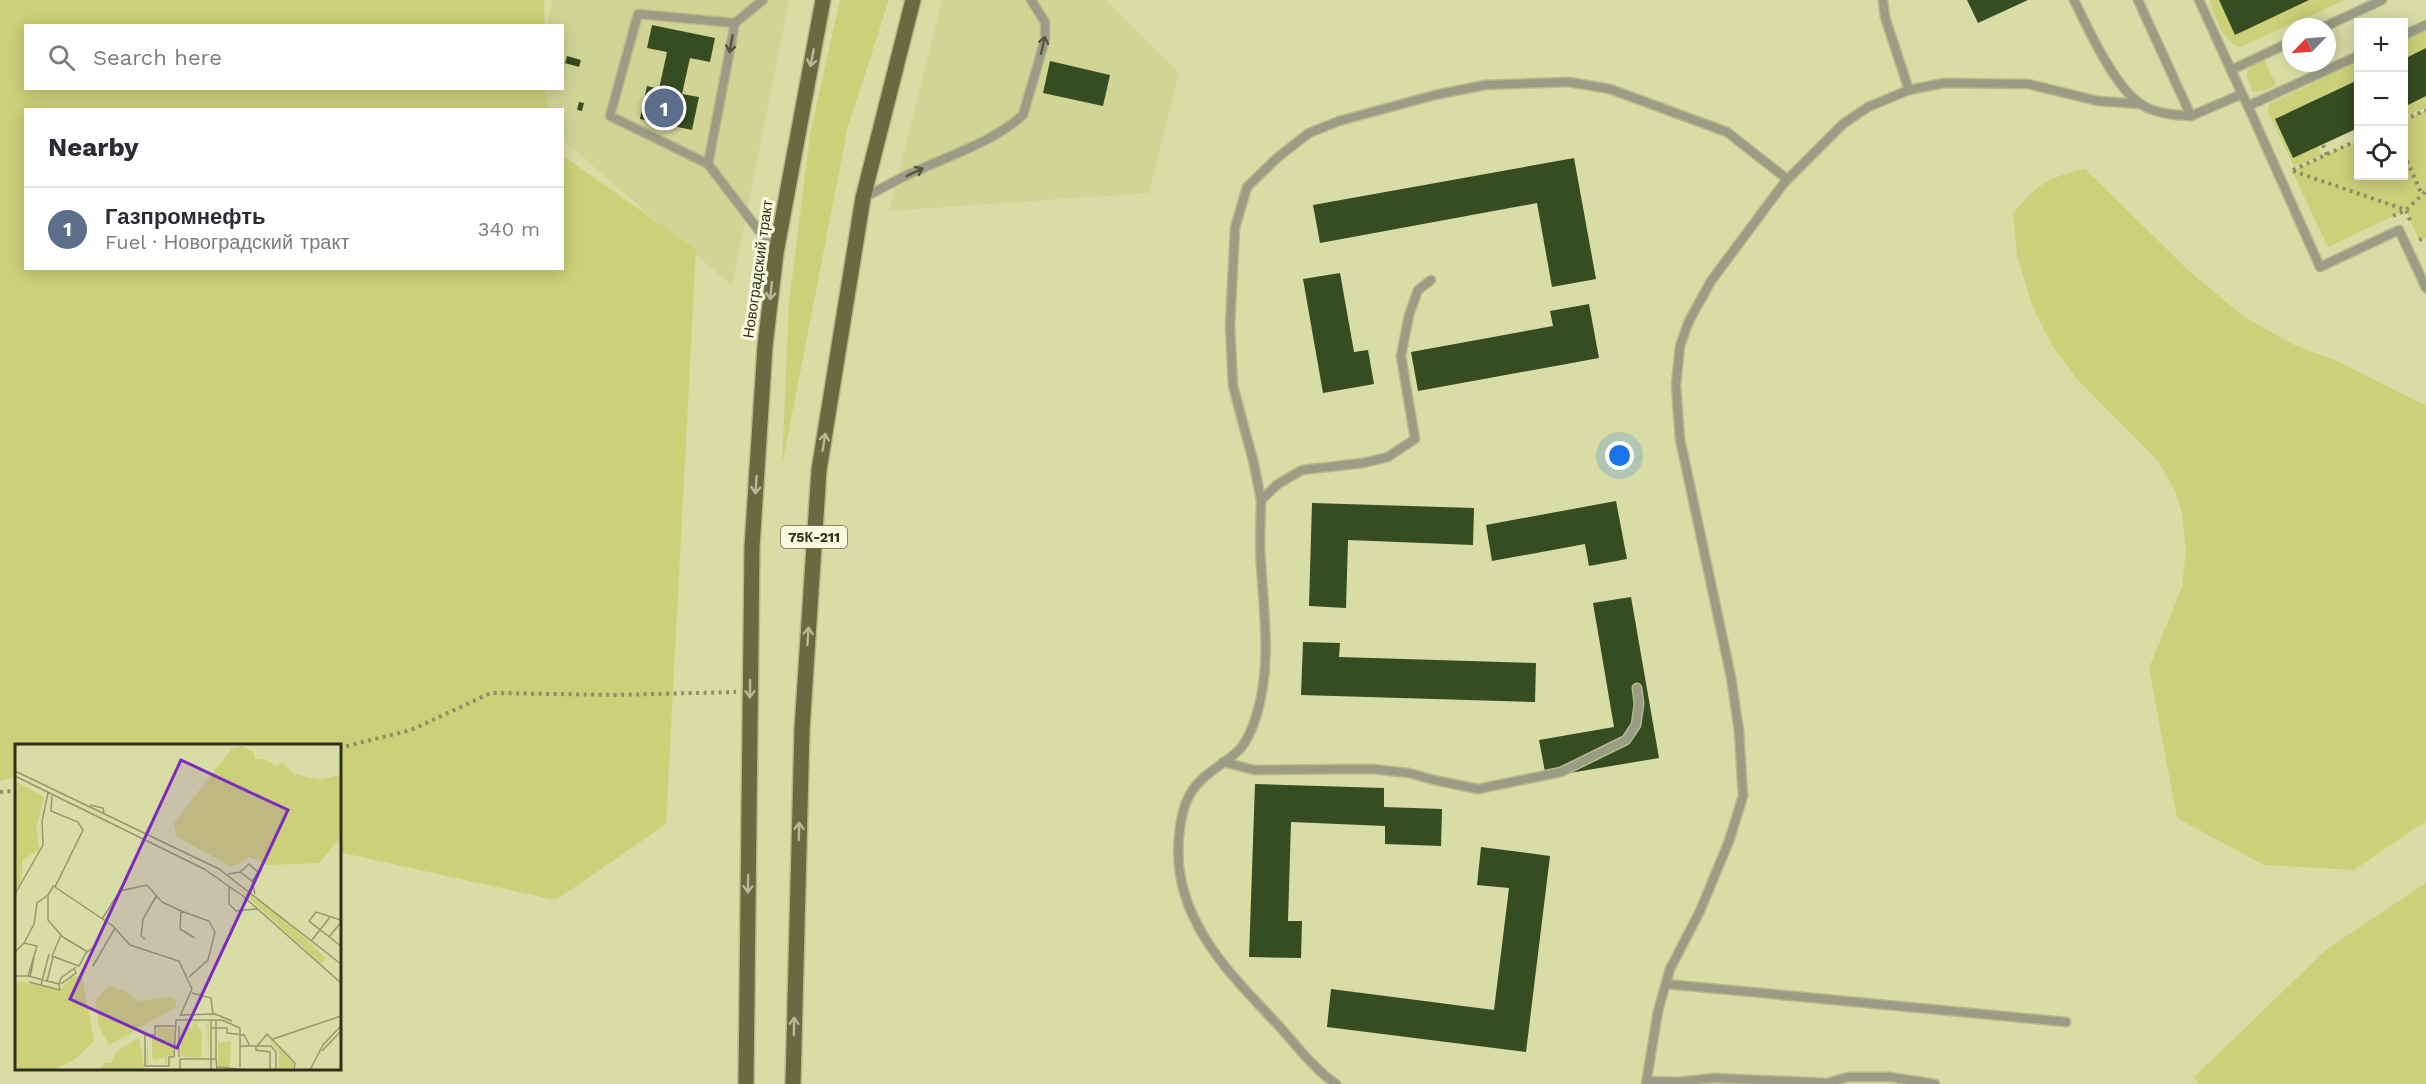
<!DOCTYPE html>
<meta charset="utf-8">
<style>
:root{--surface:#fff;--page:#f2f2f3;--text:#2b2b33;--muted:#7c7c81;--line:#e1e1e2;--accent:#7657d1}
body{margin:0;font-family:"Work Sans",sans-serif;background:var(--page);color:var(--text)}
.controls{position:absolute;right:18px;top:18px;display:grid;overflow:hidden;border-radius:0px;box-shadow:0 3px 15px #0003}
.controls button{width:54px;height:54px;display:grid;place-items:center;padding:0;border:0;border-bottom:2px solid var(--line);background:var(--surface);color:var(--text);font:30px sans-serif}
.compass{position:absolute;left:2282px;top:18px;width:54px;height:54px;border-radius:50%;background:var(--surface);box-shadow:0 3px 15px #0003;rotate:245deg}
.you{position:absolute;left:1620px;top:456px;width:21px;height:21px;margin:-15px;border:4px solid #fff;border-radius:50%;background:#1a73e8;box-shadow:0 0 0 9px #1a73e833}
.badge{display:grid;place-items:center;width:39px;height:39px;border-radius:50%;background:var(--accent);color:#fff;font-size:20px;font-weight:700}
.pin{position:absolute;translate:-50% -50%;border:3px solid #fff;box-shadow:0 2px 6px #0006}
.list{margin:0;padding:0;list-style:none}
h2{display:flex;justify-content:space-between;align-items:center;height:78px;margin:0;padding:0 24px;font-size:26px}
h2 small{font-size:20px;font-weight:400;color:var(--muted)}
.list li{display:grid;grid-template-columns:39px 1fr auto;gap:18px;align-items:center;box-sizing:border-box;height:84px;padding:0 24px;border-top:2px solid var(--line)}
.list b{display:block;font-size:22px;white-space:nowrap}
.list p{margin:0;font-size:20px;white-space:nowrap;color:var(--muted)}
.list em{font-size:20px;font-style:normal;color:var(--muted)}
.icon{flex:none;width:33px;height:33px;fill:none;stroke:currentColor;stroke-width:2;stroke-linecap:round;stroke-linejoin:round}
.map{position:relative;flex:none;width:2426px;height:1084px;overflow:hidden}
.search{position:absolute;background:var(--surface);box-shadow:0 3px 15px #0003;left:24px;top:24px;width:540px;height:66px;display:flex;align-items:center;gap:15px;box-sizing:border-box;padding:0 21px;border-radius:0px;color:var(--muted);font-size:22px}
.panel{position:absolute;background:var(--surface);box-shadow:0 3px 15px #0003;left:24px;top:108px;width:540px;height:162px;border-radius:0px}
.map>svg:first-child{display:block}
.built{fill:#d0d596}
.green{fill:#ccd079}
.building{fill:#364c21}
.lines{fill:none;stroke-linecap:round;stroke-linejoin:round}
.lane-casing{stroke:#b6ba89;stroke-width:11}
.primary-casing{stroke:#b6ba89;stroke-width:18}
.path{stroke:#8c8f67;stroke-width:4;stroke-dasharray:3 4.5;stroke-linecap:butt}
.lane{stroke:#9a9c85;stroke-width:8}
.primary{stroke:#686a40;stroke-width:15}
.oneway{stroke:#545640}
.oneway2{stroke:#b7b997}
.labels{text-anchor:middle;stroke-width:6;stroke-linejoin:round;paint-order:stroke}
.shield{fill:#f8fadf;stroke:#6b6d56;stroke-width:1.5}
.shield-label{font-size:14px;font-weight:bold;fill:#2f311b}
.street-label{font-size:15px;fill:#2f311b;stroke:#f8fadf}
.inset-road{fill:none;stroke:#94986e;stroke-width:1.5}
.view{fill:#7b2cbf;fill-opacity:0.15;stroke:#7b2cbf;stroke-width:3}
.inset-edge{fill:none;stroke:#2f311b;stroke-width:3}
</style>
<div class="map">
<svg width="2426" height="1084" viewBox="0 0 2426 1084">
<rect width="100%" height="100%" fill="#d8dca5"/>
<!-- built -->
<g class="built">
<polygon points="552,0 789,0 732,286 563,140 562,110 531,110 535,89 562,88 562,26 547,25"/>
<polygon points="942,0 1105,0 1179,73 1149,193 889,211"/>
</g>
<!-- green -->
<g class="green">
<polygon points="0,0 544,0 545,26 26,26 26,88 546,88 547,109 26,110 26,268 562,268 563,156 696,249 666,824 556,900 339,852 339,745 16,745 16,777 0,781"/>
<polygon points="840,0 889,0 848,126 782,466 789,303 810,135"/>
<path d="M2210,0H2219L2235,35L2309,0H2345L2240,47C2222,41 2214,17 2210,0Z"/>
<polygon points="2426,31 2426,48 2404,59 2404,41"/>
<polygon points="2264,59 2276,85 2263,91 2253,92 2246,75 2252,65"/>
<polygon points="2358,62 2358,80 2275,119 2293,158 2318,147 2322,155 2294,167 2268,112 2269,104"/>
<polygon points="2426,96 2426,107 2404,117 2404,107"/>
<polygon points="2426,110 2426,237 2419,240 2406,210 2328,247 2292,171 2358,140 2358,176 2404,176 2404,120"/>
<path d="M2085,169L2189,271L2243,316L2292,344L2339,362L2426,406V821L2354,870L2264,865L2177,818L2149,668L2182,587L2186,549L2182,513L2175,490L2158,461L2076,378L2052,345L2033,308L2017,255L2013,214C2035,185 2049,177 2085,169Z"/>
<polygon points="2426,883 2426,1084 2198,1084 2194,1077 2327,949"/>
</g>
<!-- building -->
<g class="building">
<polygon points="1967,0 2028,0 1978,23"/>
<polygon points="2219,0 2309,0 2235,35"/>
<polygon points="652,25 715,38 710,62 690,58 682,94 699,97 692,130 640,119 647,86 659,89 667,52 647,48"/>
<polygon points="2426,48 2426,96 2404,107 2404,59"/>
<polygon points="567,56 581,60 579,67 565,63"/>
<polygon points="1050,61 1110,75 1103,106 1043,93"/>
<polygon points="2358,80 2358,128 2293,158 2275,119"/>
<polygon points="579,102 584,103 582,111 577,110"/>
<polygon points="1574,158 1596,279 1552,287 1537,203 1320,243 1313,205"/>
<polygon points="1340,273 1354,352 1368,350 1374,384 1323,393 1303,279"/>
<polygon points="1589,304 1599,358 1418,391 1411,352 1553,326 1550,311"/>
<polygon points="1616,501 1627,559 1589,566 1585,544 1492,561 1486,525"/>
<polygon points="1312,503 1474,508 1473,545 1348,540 1346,608 1309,606"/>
<polygon points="1631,597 1659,758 1546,777 1539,740 1614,727 1593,603"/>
<polygon points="1303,642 1340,643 1339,657 1536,663 1535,702 1301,695"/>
<polygon points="1255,784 1384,788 1384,807 1442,809 1441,846 1385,844 1385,826 1291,822 1288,921 1302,921 1301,958 1249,957"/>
<polygon points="1481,847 1550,856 1526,1052 1327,1027 1331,989 1494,1010 1509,888 1477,885"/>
</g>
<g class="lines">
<defs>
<g id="lane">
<polyline points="763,0 735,23 708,164 776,253"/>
<polyline points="1883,0 1885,17 1909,90"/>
<path d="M2074,0C2087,27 2116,90 2142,105C2157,114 2174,115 2191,116"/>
<polyline points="2138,0 2191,116 2242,94 2248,106 2358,56"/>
<polyline points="2199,0 2242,94"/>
<polyline points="2324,27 2382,0"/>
<polyline points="2404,35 2426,25"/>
<polyline points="2231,70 2291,42"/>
<polyline points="2248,106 2320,267 2399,230 2426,288"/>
<polyline points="708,164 610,116 638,14 735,23"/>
<path d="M863,198C883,188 901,177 921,169C956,153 994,141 1023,115L1045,40V22L1031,0"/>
<polyline points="1261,500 1254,464 1233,386 1230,326 1235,228 1247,187 1278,157 1309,133 1339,121 1435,95 1485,85 1569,82 1610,89 1727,132 1787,179"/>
<polyline points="1223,762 1254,770 1372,769 1409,773 1434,780 1478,789 1561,772 1626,740 1636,725 1639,704 1637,688"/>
<polyline points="1666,984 2066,1022"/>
<polyline points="1647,1081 1678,1082 1714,1078 1827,1083 1848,1077 1889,1077 1935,1084"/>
<path d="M1336,1084C1314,1069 1297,1046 1279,1026C1229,973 1171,917 1179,837C1180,822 1183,807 1190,794C1202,774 1220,767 1237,752C1246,744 1252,729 1256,717C1272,666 1264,616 1261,564C1259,543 1261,521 1261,500L1278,484L1302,470L1363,463L1388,457L1415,439L1401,356L1409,315L1418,290L1431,280"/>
<polyline points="1646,1084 1658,1011 1670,969 1700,911 1729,841 1743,796 1739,731 1731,677 1680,439 1676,385 1680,346 1689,321 1711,281 1784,183 1843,124 1868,107 1909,90 1944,83 2028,84 2098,101 2141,104"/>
</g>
<g id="primary">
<polyline points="746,1084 752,547 765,346 776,253 823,0"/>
<polyline points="793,1084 802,729 819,470 863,198 913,0"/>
</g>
</defs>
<!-- lane casing -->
<use href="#lane" class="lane-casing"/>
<!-- primary casing -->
<use href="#primary" class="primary-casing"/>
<!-- path -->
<g class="path">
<polyline points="2404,120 2426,110"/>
<polyline points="2323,145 2327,155"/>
<polyline points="2404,154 2422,195"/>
<polyline points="2293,170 2358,140"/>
<polyline points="2293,171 2406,210 2411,223"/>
<polyline points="2393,216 2406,210 2426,191"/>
<polyline points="2419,240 2426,237"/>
<polyline points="339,748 411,730 491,693 616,695 736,692"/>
<polyline points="0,792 16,791"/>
</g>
<!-- lane -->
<use href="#lane" class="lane"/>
<!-- primary -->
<use href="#primary" class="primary"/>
</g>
<!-- one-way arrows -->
<defs><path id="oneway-shaft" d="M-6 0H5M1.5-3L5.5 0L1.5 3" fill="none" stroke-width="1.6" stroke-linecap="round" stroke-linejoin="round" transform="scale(1.5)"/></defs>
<g class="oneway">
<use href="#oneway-shaft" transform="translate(731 44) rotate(100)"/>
<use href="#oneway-shaft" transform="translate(1043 45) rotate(-77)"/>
<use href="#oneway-shaft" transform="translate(915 172) rotate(-26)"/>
</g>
<g class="oneway2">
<use href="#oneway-shaft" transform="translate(812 58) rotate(101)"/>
<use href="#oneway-shaft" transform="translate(771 291) rotate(96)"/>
<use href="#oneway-shaft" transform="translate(824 442) rotate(-81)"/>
<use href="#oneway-shaft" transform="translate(756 485) rotate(94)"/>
<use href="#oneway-shaft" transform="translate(808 636) rotate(-86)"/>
<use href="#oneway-shaft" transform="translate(750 689) rotate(91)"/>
<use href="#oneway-shaft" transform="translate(799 831) rotate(-89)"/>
<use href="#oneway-shaft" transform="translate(748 884) rotate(91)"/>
<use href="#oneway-shaft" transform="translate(794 1026) rotate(-89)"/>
</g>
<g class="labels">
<!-- shield labels -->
<rect class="shield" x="781" y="526" width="66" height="22" rx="4.5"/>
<g class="shield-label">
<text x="814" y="542">75К-211</text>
</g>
<!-- street labels -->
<g class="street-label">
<text transform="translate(758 269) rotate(-82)" y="5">Новоградский тракт</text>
</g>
</g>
<!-- overview -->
<g transform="translate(15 744)">
<rect width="326" height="326" fill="#d8dca5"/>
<path d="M227,2L239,8L240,15H250L262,23L267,18L279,30L305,36L325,31V94L304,119L253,121L234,113L217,123L162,93L159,79L217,4ZM0,37L29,53L21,85L25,106L8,115L5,145L0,146ZM191,121L267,174L311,214L306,220L222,143ZM67,232L79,297L62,314L41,325H0V237L46,245L57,233ZM93,242L109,247L123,257L155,253L161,256V263L94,301L84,283L80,257ZM178,278L194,279V312L192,279H180L187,288L186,314L166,312V284H178ZM142,283L159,285V311L151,312L152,315V320H133L131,319L133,293V320H152L149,313L139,316L137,312V293H142ZM252,292L279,319L278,324L264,325V308ZM124,293L129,325H85L90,319H96L101,308ZM216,297L215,323H203V299Z" fill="#ccd079"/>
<path class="inset-road" d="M0,27L204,125L326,220M0,32L189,125L228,152L326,239M37,52L36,67L63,78L68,86L40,143L98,182L115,201L164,217L177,245L165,272M75,61L88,64L89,69M225,128L234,120L243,128L237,137M213,130L225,128L237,137L240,150M39,141L33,151V176L46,191L37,212L64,222L71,209L80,202L91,178M214,143V160L221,167L242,165M0,150L28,101L27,77L33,49M166,167L194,177L200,188L193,216L174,233M87,175L105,147L132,141L147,158L166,167L165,185L180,194M326,176L301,168L294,177L326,202M46,192L73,208M314,193L326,178M130,195L126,192L128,175L142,151M297,196L315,173M9,199L19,180L22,159L33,151M0,208L9,199L22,202L13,232H0M78,222L100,184M13,232L44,240L46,234L61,223M15,233L19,214M32,237L38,213M14,238L45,246L44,240M46,240L61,229L59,224M26,241L34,210M177,249L196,254L198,270M166,271L200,270L217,277M196,276V315H201L202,326M201,276V315M196,284H212V289L229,291L235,302M258,295L326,272M225,302V323M241,302V306L255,308V326M242,302L252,290L280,319L279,326M307,307L326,287M159,313L161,276H207L225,284V302H256L261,308V326M159,313H154V322H130V291H140V282H160M164,313V282M202,323L234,326M165,326V315H196V326M295,326L308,301L326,282"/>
<path class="view" d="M166,16L273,66L162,304L55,255Z"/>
<rect width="326" height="326" class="inset-edge"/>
</g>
</svg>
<div class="controls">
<button>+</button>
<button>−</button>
<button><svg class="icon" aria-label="locate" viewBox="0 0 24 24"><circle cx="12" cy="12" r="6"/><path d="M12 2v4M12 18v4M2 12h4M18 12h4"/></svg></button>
</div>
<svg class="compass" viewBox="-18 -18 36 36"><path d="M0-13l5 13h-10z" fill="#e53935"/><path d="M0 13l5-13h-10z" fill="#7c7c81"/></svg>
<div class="you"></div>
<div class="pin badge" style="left:664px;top:108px;background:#5c6f8a">1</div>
<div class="search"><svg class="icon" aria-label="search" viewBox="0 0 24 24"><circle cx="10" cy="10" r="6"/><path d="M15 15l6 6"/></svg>Search here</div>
<section class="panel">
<h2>Nearby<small></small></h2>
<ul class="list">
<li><span class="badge" style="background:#5c6f8a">1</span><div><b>Газпромнефть</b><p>Fuel · Новоградский тракт</p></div><em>340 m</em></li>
</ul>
</section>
</div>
